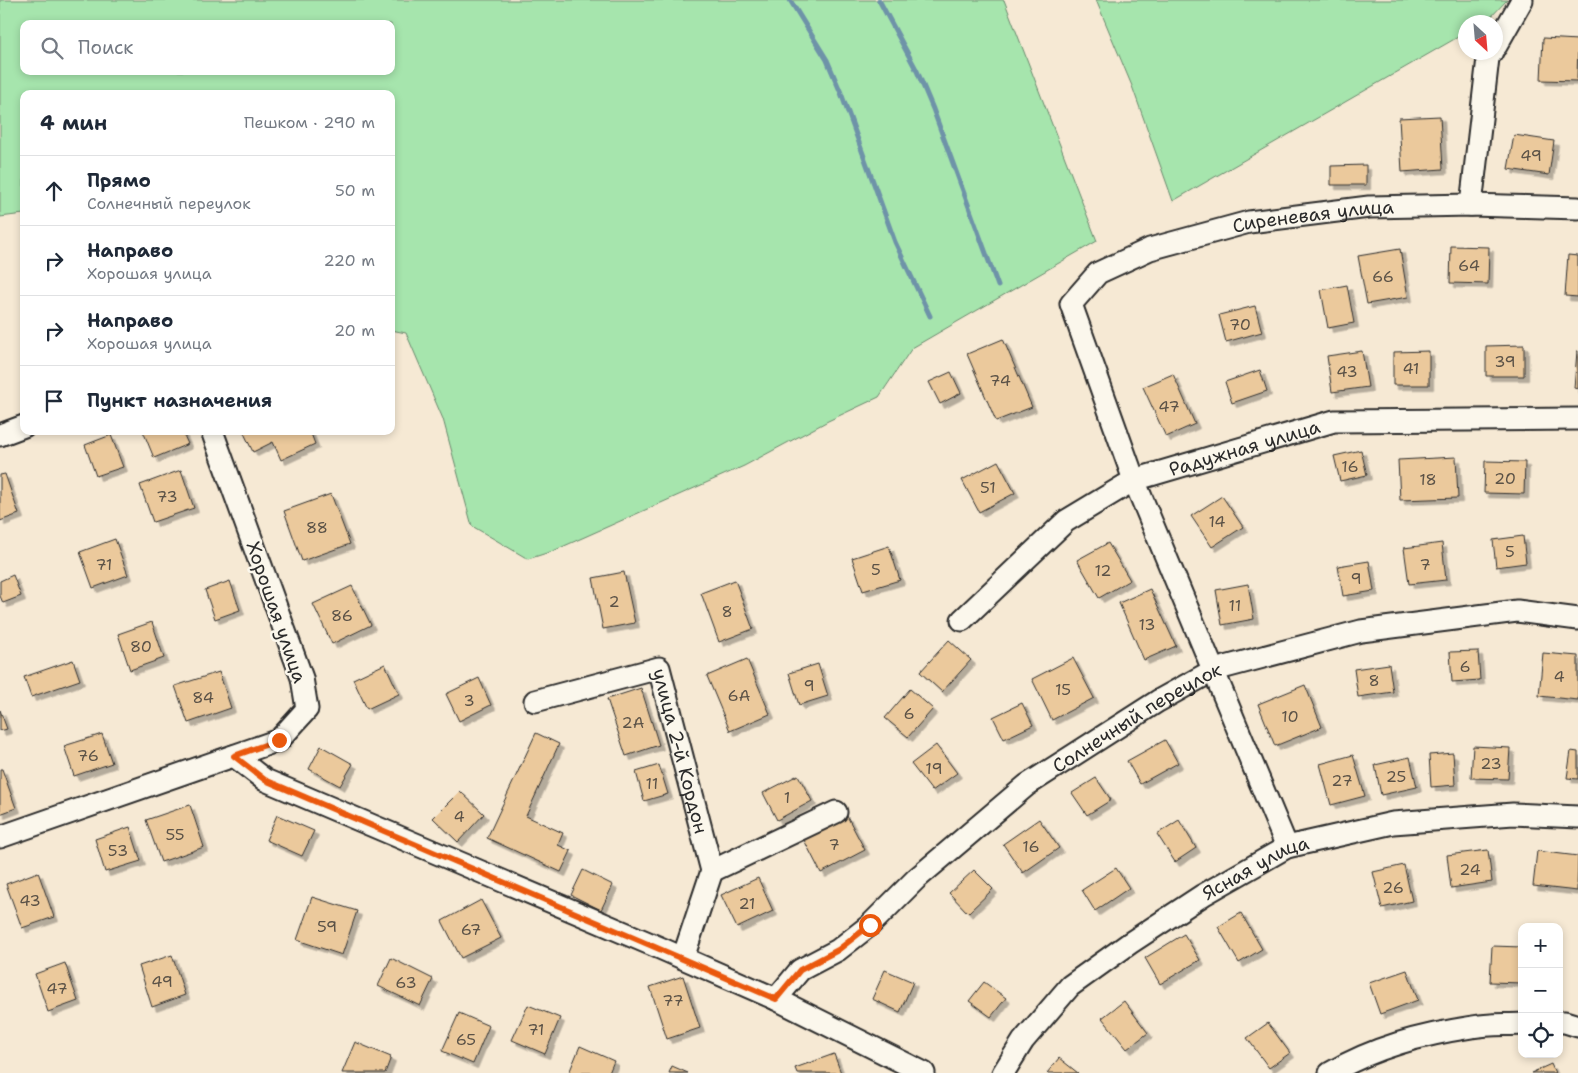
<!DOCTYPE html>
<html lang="ru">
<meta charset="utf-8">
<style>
:root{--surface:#fff;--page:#f2f2f3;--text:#1f2937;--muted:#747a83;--line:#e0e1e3}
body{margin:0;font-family:"Shantell Sans",sans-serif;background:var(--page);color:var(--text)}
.controls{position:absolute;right:15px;bottom:15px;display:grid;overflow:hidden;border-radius:10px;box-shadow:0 2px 8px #0003}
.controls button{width:45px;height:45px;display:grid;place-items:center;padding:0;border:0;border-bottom:1px solid var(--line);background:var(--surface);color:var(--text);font:25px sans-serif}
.compass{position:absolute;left:1458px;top:15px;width:45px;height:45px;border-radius:50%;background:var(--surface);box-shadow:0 2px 8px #0003;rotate:154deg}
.stop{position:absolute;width:15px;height:15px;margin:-11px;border:4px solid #ea580c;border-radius:50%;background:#fff}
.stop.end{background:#ea580c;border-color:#fff;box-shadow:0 1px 5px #0008}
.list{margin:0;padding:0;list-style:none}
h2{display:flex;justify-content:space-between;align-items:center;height:65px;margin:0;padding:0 20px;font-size:21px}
h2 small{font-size:16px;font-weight:400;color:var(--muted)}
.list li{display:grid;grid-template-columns:32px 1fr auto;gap:15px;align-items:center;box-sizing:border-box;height:70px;padding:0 20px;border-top:1px solid var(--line)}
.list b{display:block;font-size:19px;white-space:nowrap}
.list p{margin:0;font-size:16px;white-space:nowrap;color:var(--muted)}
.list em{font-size:16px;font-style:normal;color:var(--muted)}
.icon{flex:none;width:28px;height:28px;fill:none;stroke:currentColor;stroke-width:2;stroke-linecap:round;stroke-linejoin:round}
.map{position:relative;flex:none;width:1578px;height:1073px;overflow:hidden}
.search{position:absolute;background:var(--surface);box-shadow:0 2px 8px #0003;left:20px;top:20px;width:375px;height:55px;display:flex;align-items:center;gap:12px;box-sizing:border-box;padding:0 18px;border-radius:10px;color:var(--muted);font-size:19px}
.panel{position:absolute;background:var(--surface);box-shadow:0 2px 8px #0003;left:20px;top:90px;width:375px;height:345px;border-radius:10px}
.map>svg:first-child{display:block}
.green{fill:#a6e5ad;stroke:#68886c;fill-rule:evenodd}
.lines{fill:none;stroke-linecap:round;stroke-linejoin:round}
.stream{stroke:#6e93a8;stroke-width:5}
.building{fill:#ebc99c;stroke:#2b2b2b;filter:url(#shadow)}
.minor-casing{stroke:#2b2b2b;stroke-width:25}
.minor{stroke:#fbf7ec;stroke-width:21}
.route{stroke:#ea580c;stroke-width:6}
.labels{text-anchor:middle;stroke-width:5;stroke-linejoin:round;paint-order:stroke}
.number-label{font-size:16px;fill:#5b5247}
.street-label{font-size:19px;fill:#2b2b2b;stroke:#fbf7ec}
</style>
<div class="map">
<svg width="1578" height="1073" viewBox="0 0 1578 1073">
<defs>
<filter id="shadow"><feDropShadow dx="4.5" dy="4.5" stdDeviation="0" flood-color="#0004"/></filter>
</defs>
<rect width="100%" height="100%" fill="#f6e9d4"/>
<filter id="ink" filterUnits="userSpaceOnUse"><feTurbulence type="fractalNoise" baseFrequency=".02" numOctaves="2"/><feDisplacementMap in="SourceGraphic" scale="10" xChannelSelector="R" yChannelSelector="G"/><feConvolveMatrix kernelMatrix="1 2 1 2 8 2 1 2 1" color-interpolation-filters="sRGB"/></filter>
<g filter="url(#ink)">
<!-- green -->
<g class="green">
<path d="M0,0H1004L1097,241L912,348L879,397L828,421L744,466L553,551L528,559L472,526L443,419L406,333L391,330V94H24V214L0,217ZM24,24H391V71H24Z"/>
<polygon points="1096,0 1507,0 1489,19 1483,22 1466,22 1465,33 1173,201 1132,86"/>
</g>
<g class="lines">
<!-- stream -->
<g class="stream">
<polyline points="790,0 827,60 841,93 895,242 930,316"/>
<polyline points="879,0 917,71 933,109 998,286"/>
</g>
</g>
<!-- building -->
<g class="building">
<polygon points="1543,38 1578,40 1577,81 1541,80"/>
<polygon points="1440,116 1443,169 1402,172 1399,118"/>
<polygon points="1514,135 1554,141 1549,175 1508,169"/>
<polygon points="1366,165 1366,185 1331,185 1331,166"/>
<polygon points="1451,246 1489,247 1488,284 1450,283"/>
<polygon points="1400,249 1408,297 1367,304 1358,256"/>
<polygon points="1568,255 1578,256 1578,297 1565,296"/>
<polygon points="1347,285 1354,323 1328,328 1321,290"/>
<polygon points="1255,306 1262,332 1226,342 1219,315"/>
<polygon points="1003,339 1032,407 996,421 967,354"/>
<polygon points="1524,345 1524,376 1486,376 1486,346"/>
<polygon points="1362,351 1368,387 1332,392 1327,356"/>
<polygon points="1429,351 1429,385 1393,385 1393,352"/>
<polygon points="1577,351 1578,351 1578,389 1574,388"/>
<polygon points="1260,370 1267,391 1232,403 1225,382"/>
<polygon points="951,372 961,393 940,404 929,382"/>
<polygon points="1173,374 1195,424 1166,437 1143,387"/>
<polygon points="143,431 182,431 188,444 154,458"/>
<polygon points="243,431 310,431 315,444 281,460 273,442 253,452"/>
<polygon points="111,435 123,467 96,476 85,445"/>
<polygon points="1361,450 1367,475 1340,481 1334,456"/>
<polygon points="1456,457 1458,498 1400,500 1398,460"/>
<polygon points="998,461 1015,493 979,512 962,480"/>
<polygon points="1485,461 1525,462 1524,494 1484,493"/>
<polygon points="181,470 194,508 153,522 140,485"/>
<polygon points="5,474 19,514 0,521 0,475"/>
<polygon points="331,494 350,544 302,561 284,511"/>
<polygon points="1222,496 1243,527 1212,547 1191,516"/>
<polygon points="1523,536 1526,563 1496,567 1493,540"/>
<polygon points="115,539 128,575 93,588 80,552"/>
<polygon points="1108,543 1130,580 1099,598 1077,560"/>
<polygon points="1442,543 1446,580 1409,584 1404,548"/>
<polygon points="889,546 900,580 863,591 852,558"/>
<polygon points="1369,561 1374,591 1343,596 1338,566"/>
<polygon points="624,572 635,623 603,629 593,578"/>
<polygon points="13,575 21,596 3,603 0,596 0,581"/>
<polygon points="735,580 753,629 719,642 701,593"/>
<polygon points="230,581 240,610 215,619 205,590"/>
<polygon points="1248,584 1254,619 1222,625 1216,590"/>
<polygon points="352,586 371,625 332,644 313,604"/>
<polygon points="1150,589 1176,646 1144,660 1119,603"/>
<polygon points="152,622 164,658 130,670 118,634"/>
<polygon points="949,640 971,660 942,692 920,672"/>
<polygon points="1478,651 1480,680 1452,682 1450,652"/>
<polygon points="1543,653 1578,656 1578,700 1539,696"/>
<polygon points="1073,658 1094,698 1052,720 1032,679"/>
<polygon points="747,659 770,714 730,731 707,676"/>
<polygon points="73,660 80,680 31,697 24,677"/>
<polygon points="385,664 399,694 367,709 353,679"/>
<polygon points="818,664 828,696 799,705 789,673"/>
<polygon points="1389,664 1393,692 1358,697 1354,669"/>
<polygon points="219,672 231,708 188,723 175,686"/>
<polygon points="479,678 491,705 459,721 446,694"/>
<polygon points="1305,685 1322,727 1275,746 1258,704"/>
<polygon points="641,688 659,745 626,756 607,699"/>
<polygon points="910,689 933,709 908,737 885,718"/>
<polygon points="1022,703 1033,725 1004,739 993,717"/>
<polygon points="0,710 7,729 0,731"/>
<polygon points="536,733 559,744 526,816 563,833 558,845 571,851 561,872 487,838"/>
<polygon points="102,734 112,763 74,776 64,746"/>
<polygon points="1165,740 1178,763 1140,784 1127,761"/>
<polygon points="936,745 957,773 932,791 911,764"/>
<polygon points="321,746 353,764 340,786 309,769"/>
<polygon points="1473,746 1510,748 1508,779 1471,778"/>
<polygon points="1571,751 1578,752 1578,779 1567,778"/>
<polygon points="1453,753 1455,785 1431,787 1429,755"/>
<polygon points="1353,755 1365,796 1331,805 1320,764"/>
<polygon points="1410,757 1417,787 1381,795 1375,765"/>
<polygon points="659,765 668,794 644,801 636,772"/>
<polygon points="0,769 2,769 16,808 0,814"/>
<polygon points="798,775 812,801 777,820 763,793"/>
<polygon points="1096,778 1111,800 1087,815 1072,793"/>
<polygon points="460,791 484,814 458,842 433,818"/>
<polygon points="190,805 204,847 161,862 146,820"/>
<polygon points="277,815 314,831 302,856 266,840"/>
<polygon points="847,816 865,850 821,873 803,838"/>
<polygon points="1039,819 1059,848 1023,873 1003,844"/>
<polygon points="1179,820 1196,848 1175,862 1157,834"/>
<polygon points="130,827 141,861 105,872 95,839"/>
<polygon points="1488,850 1492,882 1451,888 1447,855"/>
<polygon points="1537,851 1578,856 1577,891 1533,886"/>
<polygon points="1404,865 1412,901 1382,908 1373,872"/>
<polygon points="1116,868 1129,888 1095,911 1082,890"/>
<polygon points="583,870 613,885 601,910 571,895"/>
<polygon points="974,870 993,889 968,913 949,893"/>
<polygon points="38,872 54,917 22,928 6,884"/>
<polygon points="758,878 773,911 737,928 721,895"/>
<polygon points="312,897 357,911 342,955 297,940"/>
<polygon points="481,900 501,938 461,958 442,921"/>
<polygon points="1241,913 1262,949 1239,963 1218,927"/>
<polygon points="1184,934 1200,960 1160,984 1145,958"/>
<polygon points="1492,946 1522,947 1522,983 1490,982"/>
<polygon points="172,955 185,995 152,1007 139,966"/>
<polygon points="391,958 433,979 420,1006 378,986"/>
<polygon points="65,963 78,1001 48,1012 35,974"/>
<polygon points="885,970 913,982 900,1012 872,999"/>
<polygon points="1407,970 1418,1000 1380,1014 1369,983"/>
<polygon points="683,976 700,1028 667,1039 650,987"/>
<polygon points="984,982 1006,998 991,1017 969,1001"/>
<polygon points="1124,1001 1148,1033 1127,1049 1102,1018"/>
<polygon points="528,1005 560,1018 545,1054 512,1040"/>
<polygon points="459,1013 489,1026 473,1064 442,1051"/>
<polygon points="1268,1023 1290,1053 1269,1068 1247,1038"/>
<polygon points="355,1042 391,1057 385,1073 342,1073"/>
<polygon points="580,1046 614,1061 609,1073 569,1073"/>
<polygon points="834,1054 841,1073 797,1073 795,1068"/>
<polygon points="1059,1058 1078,1073 1047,1073"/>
<polygon points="1551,1064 1555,1073 1531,1073"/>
<polygon points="672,1066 688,1073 669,1073"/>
</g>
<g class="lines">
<defs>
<g id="minor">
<polyline points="1496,46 1522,0"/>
<polyline points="1471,205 1488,58 1492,52"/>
<polyline points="0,435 24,426"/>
<path id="s1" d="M962,620L1066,521L1134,480L1334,421L1578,419"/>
<path id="s2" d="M535,701L659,668L712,871L683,958"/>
<polyline points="234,756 265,780 660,948 776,999 924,1073"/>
<polyline points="0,837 279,740 307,709 302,678 212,431"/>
<path id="s3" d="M1287,847L1134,480L1071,304L1098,273L1150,249L1249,222L1369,207L1471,205L1578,208"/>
<polyline points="712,871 836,812"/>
<path id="s4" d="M776,999L800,970L838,950L870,925L916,879L1027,785L1158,701L1214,670L1361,631L1517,611L1578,619"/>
<polyline points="1559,1022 1565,1022 1578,1026"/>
<path id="s5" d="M1003,1073L1023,1041L1070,986L1130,943L1203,895L1287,847L1393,823L1513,814L1578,817"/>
<path d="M1330,1073C1375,1047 1421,1035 1472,1027C1488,1024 1505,1025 1522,1024"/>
</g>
</defs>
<!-- minor casing -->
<use href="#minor" class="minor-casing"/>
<!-- minor -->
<use href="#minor" class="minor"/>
</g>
</g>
<g class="lines" filter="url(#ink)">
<!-- route -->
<polyline class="route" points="279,740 234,756 265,780 776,999 800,970 838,950 870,925"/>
</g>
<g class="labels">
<!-- number labels -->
<g class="number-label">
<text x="1531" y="161">49</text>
<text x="1469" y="271">64</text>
<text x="1383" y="282">66</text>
<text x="1240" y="330">70</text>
<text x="1505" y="367">39</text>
<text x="1411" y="374">41</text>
<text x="1347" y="377">43</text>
<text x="1000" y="386">74</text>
<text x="1169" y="412">47</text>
<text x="1350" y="472">16</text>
<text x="1505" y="484">20</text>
<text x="1428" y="485">18</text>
<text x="988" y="493">51</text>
<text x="167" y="502">73</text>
<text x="1217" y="527">14</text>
<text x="317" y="533">88</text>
<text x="1510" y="557">5</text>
<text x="104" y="570">71</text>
<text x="1425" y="570">7</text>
<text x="876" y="575">5</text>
<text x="1103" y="576">12</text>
<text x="1356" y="584">9</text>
<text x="614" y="607">2</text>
<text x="1235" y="611">11</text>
<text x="727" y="617">8</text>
<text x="342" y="621">86</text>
<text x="1147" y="630">13</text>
<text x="141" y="652">80</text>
<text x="1465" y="672">6</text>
<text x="1559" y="682">4</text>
<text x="1374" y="686">8</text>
<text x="809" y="691">9</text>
<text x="1063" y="695">15</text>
<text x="739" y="701">6А</text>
<text x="203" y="703">84</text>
<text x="469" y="706">3</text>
<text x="909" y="719">6</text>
<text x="1290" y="722">10</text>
<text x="633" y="728">2А</text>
<text x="88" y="761">76</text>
<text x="1491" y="769">23</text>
<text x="934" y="774">19</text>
<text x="1396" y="782">25</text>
<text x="1342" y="786">27</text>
<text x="652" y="789">11</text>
<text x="787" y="803">1</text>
<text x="459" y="822">4</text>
<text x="175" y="840">55</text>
<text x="834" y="850">7</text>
<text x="1031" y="852">16</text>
<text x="118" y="856">53</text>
<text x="1470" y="875">24</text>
<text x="1393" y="893">26</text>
<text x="30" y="906">43</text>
<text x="747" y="909">21</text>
<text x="327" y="932">59</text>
<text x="471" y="935">67</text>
<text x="162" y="987">49</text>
<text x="406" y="988">63</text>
<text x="57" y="994">47</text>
<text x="673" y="1006">77</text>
<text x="536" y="1035">71</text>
<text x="466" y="1045">65</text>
</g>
<!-- street labels -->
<g class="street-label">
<text dy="7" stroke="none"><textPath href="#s3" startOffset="850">Сиреневая улица</textPath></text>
<text dy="7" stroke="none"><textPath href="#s1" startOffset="338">Радужная улица</textPath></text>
<text transform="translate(277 612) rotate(71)" y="7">Хорошая улица</text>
<text dy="7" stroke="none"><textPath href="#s4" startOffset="461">Солнечный переулок</textPath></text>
<text dy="7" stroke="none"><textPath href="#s2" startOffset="214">улица 2-й Кордон</textPath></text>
<text dy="7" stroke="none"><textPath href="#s5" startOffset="331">Ясная улица</textPath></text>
</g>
</g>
</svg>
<div class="controls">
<button>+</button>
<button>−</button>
<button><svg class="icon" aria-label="locate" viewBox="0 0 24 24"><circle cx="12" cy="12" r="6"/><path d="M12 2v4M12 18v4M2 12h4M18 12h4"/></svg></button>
</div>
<svg class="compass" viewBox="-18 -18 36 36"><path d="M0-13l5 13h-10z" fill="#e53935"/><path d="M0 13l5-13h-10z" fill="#747a83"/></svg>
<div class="stop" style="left:870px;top:925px"></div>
<div class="stop end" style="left:279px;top:740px"></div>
<div class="search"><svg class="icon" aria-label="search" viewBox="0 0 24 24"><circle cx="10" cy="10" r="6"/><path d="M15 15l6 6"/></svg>Поиск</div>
<section class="panel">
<h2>4 мин<small>Пешком · 290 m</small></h2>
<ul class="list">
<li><svg class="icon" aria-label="ahead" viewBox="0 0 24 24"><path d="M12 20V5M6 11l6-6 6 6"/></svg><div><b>Прямо</b><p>Солнечный переулок</p></div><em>50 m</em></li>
<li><svg class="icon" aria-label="right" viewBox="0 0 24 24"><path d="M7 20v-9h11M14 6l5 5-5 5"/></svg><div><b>Направо</b><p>Хорошая улица</p></div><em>220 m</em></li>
<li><svg class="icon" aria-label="right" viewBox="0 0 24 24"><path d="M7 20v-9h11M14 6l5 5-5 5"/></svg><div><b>Направо</b><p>Хорошая улица</p></div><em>20 m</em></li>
<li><svg class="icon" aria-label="arrive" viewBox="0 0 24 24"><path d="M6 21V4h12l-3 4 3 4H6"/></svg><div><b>Пункт назначения</b></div></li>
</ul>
</section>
</div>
